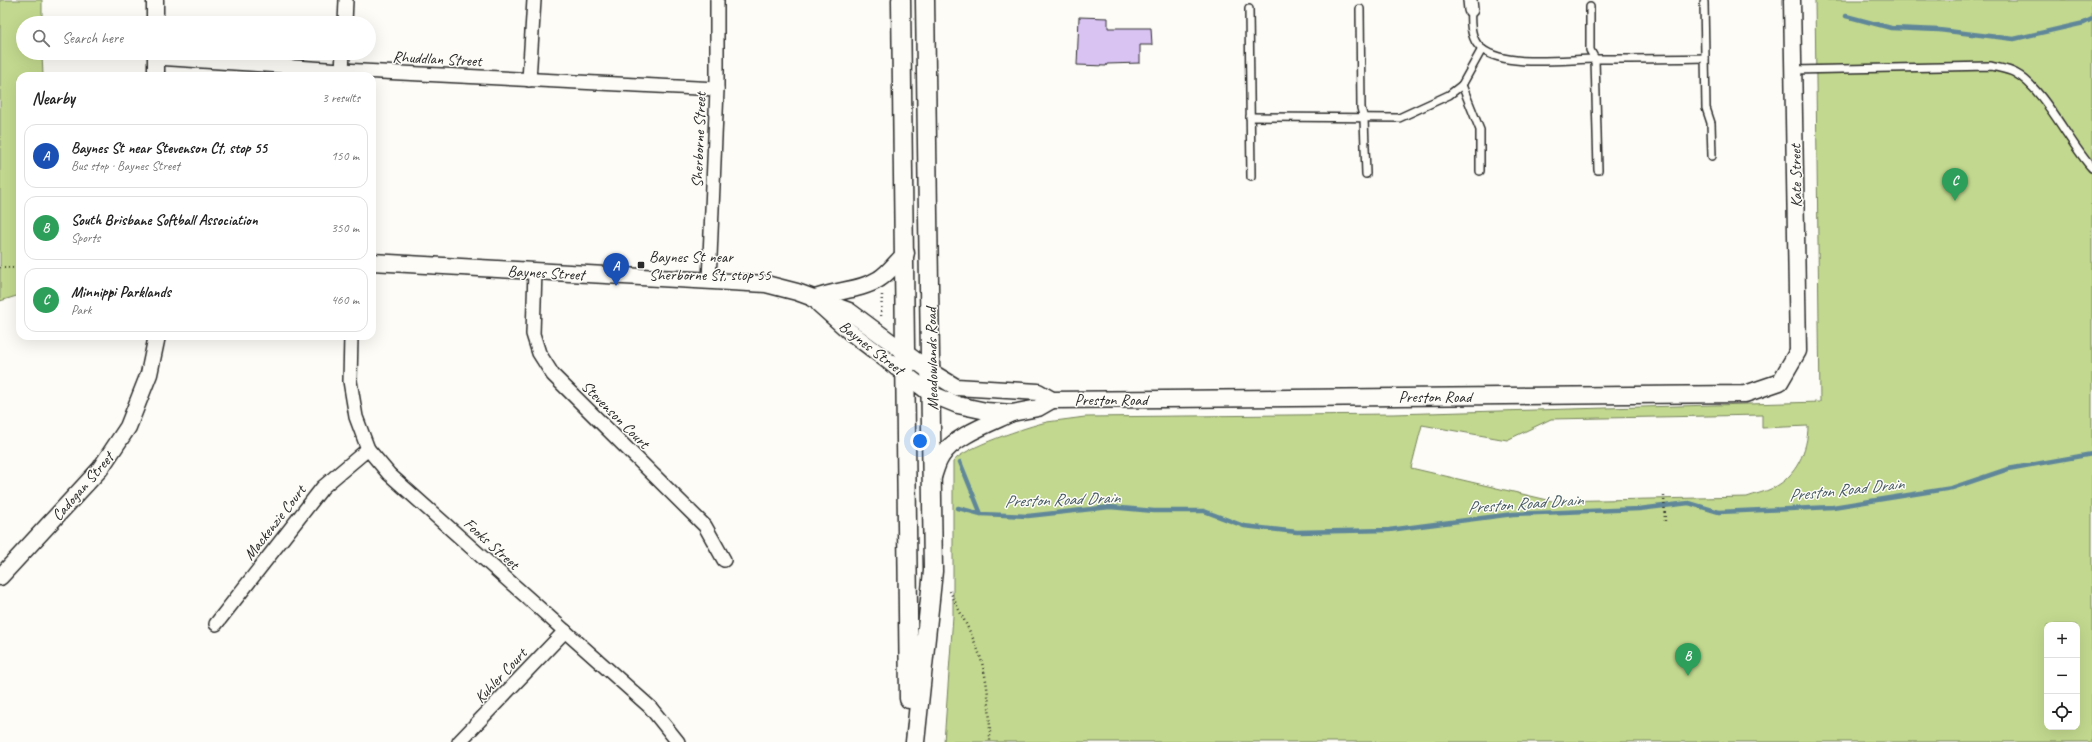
<!DOCTYPE html>
<meta charset="utf-8">
<style>
:root{--surface:#fff;--page:#f6f6f6;--text:#222;--muted:#767676;--line:#e0e0e0;--accent:#2b2b2b}
body{margin:0;font-family:Caveat,sans-serif;background:var(--page);color:var(--text)}
.controls{position:absolute;right:12px;bottom:12px;display:grid;overflow:hidden;border-radius:8px;box-shadow:0 4px 16px #0002}
.controls button{width:36px;height:36px;display:grid;place-items:center;padding:0;border:0;border-bottom:1px solid var(--line);background:var(--surface);color:var(--text);font:20px sans-serif}
.you{position:absolute;left:920px;top:441px;width:14px;height:14px;margin:-10px;border:3px solid #fff;border-radius:50%;background:#1a73e8;box-shadow:0 0 0 6px #1a73e833}
.badge{display:grid;place-items:center;width:26px;height:26px;border-radius:50%;background:var(--accent);color:#fff;font-size:13px;font-weight:700}
.pin{position:absolute;translate:-50% -33px;filter:drop-shadow(0 1px 2px #0008)}
.pin::after{content:'';position:absolute;top:21px;width:14px;height:12px;background:inherit;clip-path:polygon(0 0,100% 0,50% 100%)}
.list{margin:0;padding:0;list-style:none}
h2{display:flex;justify-content:space-between;align-items:center;height:52px;margin:0;padding:0 16px;font-size:17px}
h2 small{font-size:13px;font-weight:400;color:var(--muted)}
.list li{display:grid;grid-template-columns:26px 1fr auto;gap:12px;align-items:center;box-sizing:border-box;height:64px;margin:0 8px 8px;padding:0 8px;border:1px solid var(--line);border-radius:12px}
.list b{display:block;font-size:15px;white-space:nowrap}
.list p{margin:0;font-size:13px;white-space:nowrap;color:var(--muted)}
.list em{font-size:13px;font-style:normal;color:var(--muted)}
.icon{flex:none;width:22px;height:22px;fill:none;stroke:currentColor;stroke-width:2;stroke-linecap:round;stroke-linejoin:round}
.map{position:relative;flex:none;width:2092px;height:742px;overflow:hidden}
.search{position:absolute;background:var(--surface);box-shadow:0 4px 16px #0002;left:16px;top:16px;width:360px;height:44px;display:flex;align-items:center;gap:10px;box-sizing:border-box;padding:0 14px;border-radius:22px;color:var(--muted);font-size:15px}
.panel{position:absolute;background:var(--surface);box-shadow:0 4px 16px #0002;left:16px;top:72px;width:360px;height:268px;border-radius:12px}
.map>svg:first-child{display:block}
.green{fill:#c2d88e;stroke:#76825c;fill-rule:evenodd}
.lines{fill:none;stroke-linecap:round;stroke-linejoin:round}
.stream{stroke:#5f8799;stroke-width:4.5}
.building{fill:#d9c3f3;stroke:#2b2b2b}
.service-casing{stroke:#2b2b2b;stroke-width:10}
.minor-casing{stroke:#2b2b2b;stroke-width:16}
.tertiary-casing{stroke:#2b2b2b;stroke-width:19}
.secondary-casing{stroke:#2b2b2b;stroke-width:21}
.path{stroke:#2b2b2b;stroke-width:2.5;stroke-dasharray:1 3;stroke-linecap:butt}
.service{stroke:#fdfcf7;stroke-width:7}
.minor{stroke:#fdfcf7;stroke-width:13}
.tertiary{stroke:#fdfcf7;stroke-width:16}
.secondary{stroke:#fdfcf7;stroke-width:18}
.poi-dot{fill:#2b2b2b;stroke:#fdfcf7;stroke-width:1.5}
.labels{text-anchor:middle;stroke-width:3;stroke-linejoin:round;paint-order:stroke}
.street-label{font-size:16px;fill:#2b2b2b;stroke:#fdfcf7}
.poi-label{font-size:16px;fill:#2b2b2b;stroke:#fdfcf7;text-anchor:start}
.water-label{font-size:17px;font-style:italic;fill:#455962;stroke:#fdfcf7}
</style>
<div class="map">
<svg width="2092" height="742" viewBox="0 0 2092 742">
<rect width="100%" height="100%" fill="#fdfcf7"/>
<filter id="ink" filterUnits="userSpaceOnUse"><feTurbulence type="fractalNoise" baseFrequency=".025" numOctaves="2"/><feDisplacementMap in="SourceGraphic" scale="8" xChannelSelector="R" yChannelSelector="G"/><feConvolveMatrix kernelMatrix="1 2 1 2 8 2 1 2 1" color-interpolation-filters="sRGB"/></filter>
<g filter="url(#ink)">
<!-- green -->
<g class="green">
<polygon points="0,0 42,0 42,23 23,23 23,53 42,53 43,76 20,76 20,295 0,301"/>
<path d="M1815,0H2092V742H944L953,616V462C962,448 1029,426 1047,422C1060,420 1072,419 1085,417L1393,414L1820,402ZM1762,415V428L1808,426C1808,450 1796,477 1773,488C1765,492 1755,494 1747,497L1552,501L1411,468L1422,425L1507,440L1551,419ZM2047,625H2077V727H2047Z"/>
</g>
<g class="lines">
<!-- stream -->
<g class="stream">
<polyline points="1846,16 1891,28 1939,30 2014,39 2084,23 2092,19"/>
<polyline points="960,462 981,514"/>
<polyline points="958,508 981,514 1028,516 1110,507 1154,511 1204,511 1244,526 1297,532 1389,530 1513,514 1639,509 1689,503 1719,512 1833,507 1952,488 2008,469 2092,454"/>
</g>
</g>
<!-- building -->
<polygon class="building" points="1079,17 1108,18 1108,28 1151,28 1152,45 1140,45 1140,63 1107,64 1106,66 1077,65"/>
<g class="lines">
<defs>
<g id="service">
<polyline points="1704,2 1706,108 1711,123 1712,156"/>
<polyline points="1590,7 1590,50 1595,59 1598,170"/>
<polyline points="1249,9 1251,177"/>
<polyline points="1360,9 1361,108 1364,119 1366,174"/>
<path d="M1471,10C1470,23 1471,41 1482,49C1506,68 1566,59 1596,59C1632,59 1668,59 1705,58"/>
<path d="M1793,70L1991,66C1998,68 2008,69 2015,73C2043,87 2069,143 2092,168"/>
<polyline points="1462,85 1480,130 1480,171"/>
<polyline points="1250,117 1399,118 1449,95 1462,85 1482,49"/>
</g>
<g id="minor">
<polyline points="1470,0 1471,10"/>
<polyline points="345,23 346,0"/>
<polyline points="156,58 342,70 717,89"/>
<polyline points="342,70 343,53"/>
<polyline points="529,80 534,0"/>
<polyline points="535,271 533,334 539,353 553,375 705,526 724,560"/>
<polyline points="709,281 717,89 717,0"/>
<polyline points="351,336 350,381 356,417 368,449 389,474 650,707 678,742"/>
<polyline points="216,624 323,487 368,449"/>
<polyline points="459,742 565,631"/>
</g>
<g id="tertiary">
<polyline points="155,0 155,23"/>
<polyline points="156,53 156,76"/>
<polyline points="372,262 766,284 797,292 849,311 931,372 956,387 1038,392 1052,400 1745,394 1780,382 1798,351 1792,0"/>
<path d="M813,299C834,290 860,291 879,279C889,273 897,261 906,253"/>
<polyline points="819,304 849,331 931,394 958,405 986,411 1012,413 1038,408 1052,400"/>
<path d="M933,477C935,471 937,463 941,457C952,437 991,423 1012,413"/>
<polyline points="0,577 100,469 128,427 149,374 157,336"/>
</g>
<g id="secondary">
<polyline points="901,0 909,699"/>
<polyline points="915,742 933,571 925,0"/>
</g>
</defs>
<!-- service casing -->
<use href="#service" class="service-casing"/>
<!-- minor casing -->
<use href="#minor" class="minor-casing"/>
<!-- tertiary casing -->
<use href="#tertiary" class="tertiary-casing"/>
<!-- secondary casing -->
<use href="#secondary" class="secondary-casing"/>
<!-- path -->
<g class="path">
<polyline points="0,267 20,268"/>
<polyline points="881,316 882,295"/>
<polyline points="1664,496 1665,521"/>
<path d="M950,591C959,611 972,634 979,653C989,683 990,711 990,742"/>
</g>
<!-- service -->
<use href="#service" class="service"/>
<!-- minor -->
<use href="#minor" class="minor"/>
<!-- tertiary -->
<use href="#tertiary" class="tertiary"/>
<!-- secondary -->
<use href="#secondary" class="secondary"/>
</g>
</g>
<!-- markers -->
<rect class="poi-dot" x="637" y="261" width="8" height="8" rx="2"/>
<g class="labels">
<!-- street labels -->
<g class="street-label">
<text transform="translate(437 58) rotate(3)" y="6">Rhuddlan Street</text>
<text transform="translate(698 140) rotate(-88)" y="6">Sherborne Street</text>
<text transform="translate(1795 176) rotate(-91)" y="6">Kate Street</text>
<text transform="translate(546 272) rotate(3)" y="6">Baynes Street</text>
<text transform="translate(872 347) rotate(38)" y="6">Baynes Street</text>
<text transform="translate(931 359) rotate(-91)" y="6">Meadowlands Road</text>
<text x="1435" y="402">Preston Road</text>
<text x="1111" y="405">Preston Road</text>
<text transform="translate(616 414) rotate(45)" y="6">Stevenson Court</text>
<text transform="translate(82 486) rotate(-49)" y="6">Cadogan Street</text>
<text transform="translate(274 522) rotate(-52)" y="6">Mackenzie Court</text>
<text transform="translate(492 543) rotate(42)" y="6">Fooks Street</text>
<text transform="translate(500 675) rotate(-47)" y="6">Kuhler Court</text>
</g>
<!-- poi labels -->
<g class="poi-label">
<text x="649" y="262">Baynes St near<tspan x="649" dy="18">Sherborne St, stop 55</tspan></text>
</g>
<!-- water labels -->
<g class="water-label">
<text transform="translate(1846 489) rotate(-6)" y="6">Preston Road Drain</text>
<text transform="translate(1062 499) rotate(-2)" y="6">Preston Road Drain</text>
<text transform="translate(1525 503) rotate(-4)" y="6">Preston Road Drain</text>
</g>
</g>
</svg>
<div class="controls">
<button>+</button>
<button>−</button>
<button><svg class="icon" aria-label="locate" viewBox="0 0 24 24"><circle cx="12" cy="12" r="6"/><path d="M12 2v4M12 18v4M2 12h4M18 12h4"/></svg></button>
</div>
<div class="you"></div>
<div class="pin badge" style="left:616px;top:286px;background:#1a4fb4">A</div>
<div class="pin badge" style="left:1688px;top:676px;background:#2e9e5b">B</div>
<div class="pin badge" style="left:1955px;top:201px;background:#2e9e5b">C</div>
<div class="search"><svg class="icon" aria-label="search" viewBox="0 0 24 24"><circle cx="10" cy="10" r="6"/><path d="M15 15l6 6"/></svg>Search here</div>
<section class="panel">
<h2>Nearby<small>3 results</small></h2>
<ul class="list">
<li><span class="badge" style="background:#1a4fb4">A</span><div><b>Baynes St near Stevenson Ct, stop 55</b><p>Bus stop · Baynes Street</p></div><em>150 m</em></li>
<li><span class="badge" style="background:#2e9e5b">B</span><div><b>South Brisbane Softball Association</b><p>Sports</p></div><em>350 m</em></li>
<li><span class="badge" style="background:#2e9e5b">C</span><div><b>Minnippi Parklands</b><p>Park</p></div><em>460 m</em></li>
</ul>
</section>
</div>
